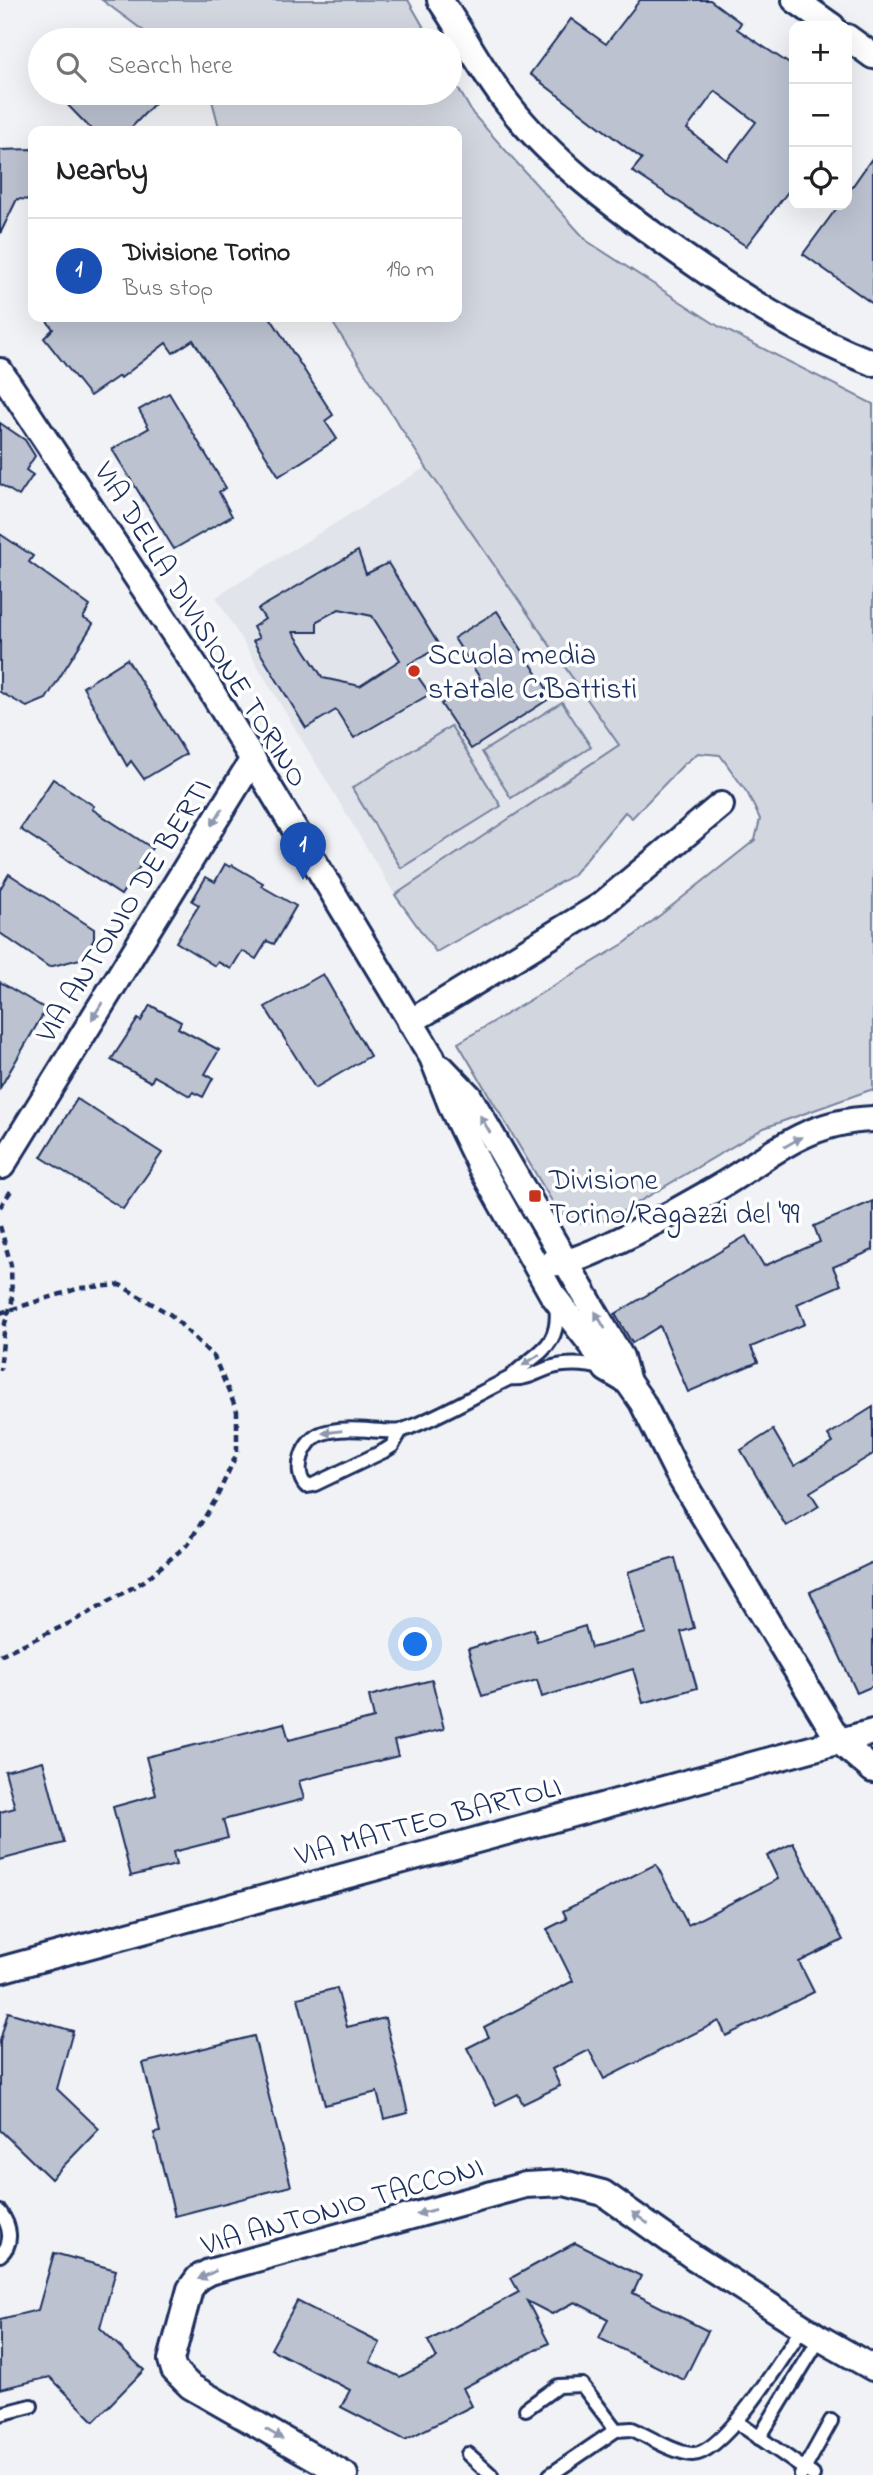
<!DOCTYPE html>
<meta charset="utf-8">
<style>
:root{--surface:#fff;--page:#f2f2f2;--text:#202124;--muted:#757577;--line:#e0e0e0;--accent:#c8321e}
body{margin:0;font-family:"Indie Flower",sans-serif;background:var(--page);color:var(--text)}
.controls{position:absolute;right:21px;top:21px;display:grid;overflow:hidden;border-radius:14px;box-shadow:0 7px 28px #0002}
.controls button{width:63px;height:63px;display:grid;place-items:center;padding:0;border:0;border-bottom:2px solid var(--line);background:var(--surface);color:var(--text);font:35px sans-serif}
.you{position:absolute;left:416px;top:1645px;width:24px;height:24px;margin:-18px;border:5px solid #fff;border-radius:50%;background:#1a73e8;box-shadow:0 0 0 10px #1a73e833}
.badge{display:grid;place-items:center;width:46px;height:46px;border-radius:50%;background:var(--accent);color:#fff;font-size:23px;font-weight:700}
.pin{position:absolute;translate:-50% -58px;filter:drop-shadow(0 2px 4px #0008)}
.pin::after{content:'';position:absolute;top:37px;width:24px;height:21px;background:inherit;clip-path:polygon(0 0,100% 0,50% 100%)}
.list{margin:0;padding:0;list-style:none}
h2{display:flex;justify-content:space-between;align-items:center;height:91px;margin:0;padding:0 28px;font-size:30px}
h2 small{font-size:23px;font-weight:400;color:var(--muted)}
.list li{display:grid;grid-template-columns:46px 1fr auto;gap:21px;align-items:center;box-sizing:border-box;height:105px;padding:0 28px;border-top:2px solid var(--line)}
.list b{display:block;font-size:26px;white-space:nowrap}
.list p{margin:0;font-size:23px;white-space:nowrap;color:var(--muted)}
.list em{font-size:23px;font-style:normal;color:var(--muted)}
.icon{flex:none;width:38px;height:38px;fill:none;stroke:currentColor;stroke-width:2;stroke-linecap:round;stroke-linejoin:round}
.map{position:relative;flex:none;width:873px;height:2475px;overflow:hidden}
.search{position:absolute;background:var(--surface);box-shadow:0 7px 28px #0002;left:28px;top:28px;width:434px;height:77px;display:flex;align-items:center;gap:18px;box-sizing:border-box;padding:0 24px;border-radius:38px;color:var(--muted);font-size:26px}
.panel{position:absolute;background:var(--surface);box-shadow:0 7px 28px #0002;left:28px;top:126px;width:434px;height:196px;border-radius:14px}
.map>svg:first-child{display:block}
.built{fill:#e1e4ea}
.green{fill:#d2d6df;stroke:#76829e;stroke-width:2}
.building{fill:#bcc2d0;stroke:#1b2f5e;stroke-width:2;fill-rule:evenodd}
.lines{fill:none;stroke-linecap:round;stroke-linejoin:round}
.service-casing{stroke:#1b2f5e;stroke-width:18}
.minor-casing{stroke:#1b2f5e;stroke-width:30}
.path{stroke:#1b2f5e;stroke-width:4.5;stroke-dasharray:7 5;stroke-linecap:butt}
.service{stroke:#fff;stroke-width:12}
.minor{stroke:#fff;stroke-width:24}
.oneway{fill:#8d97ae}
.poi-dot{fill:#c8321e;stroke:#fff;stroke-width:2.5}
.labels{text-anchor:middle;stroke-width:7;stroke-linejoin:round;paint-order:stroke}
.street-label{font-size:30px;fill:#1b2f5e;stroke:#fff}
.poi-label{font-size:30px;fill:#1b2f5e;stroke:#fff;text-anchor:start}
</style>
<div class="map">
<svg width="873" height="2475" viewBox="0 0 873 2475">
<rect width="100%" height="100%" fill="#f1f2f5"/>
<filter id="ink" filterUnits="userSpaceOnUse"><feTurbulence type="fractalNoise" baseFrequency=".0143" numOctaves="2"/><feDisplacementMap in="SourceGraphic" scale="14" xChannelSelector="R" yChannelSelector="G"/><feConvolveMatrix kernelMatrix="1 2 1 2 8 2 1 2 1" color-interpolation-filters="sRGB"/></filter>
<g filter="url(#ink)">
<!-- built -->
<polygon class="built" points="426,467 619,745 395,895 216,597"/>
<!-- green -->
<g class="green">
<polygon points="102,0 408,0 431,40 156,40"/>
<polygon points="450,74 473,114 587,241 718,326 873,404 873,1091 870,1090 764,1128 608,1220 582,1223 559,1213 458,1043 625,943 755,840 760,819 748,794 720,755 698,753 683,765 632,818 625,812 573,875 436,952 395,895 619,745 426,467 329,317 457,317 457,131 220,131 210,93 450,93"/>
<polygon points="562,702 591,747 511,798 482,752"/>
<polygon points="451,726 501,806 401,868 352,788"/>
</g>
<!-- building -->
<g class="building">
<path d="M640,0H710L741,23L737,29L794,67V184L746,246L632,171L642,159L530,74L571,19L606,44ZM715,91L756,122L727,160L687,129Z"/>
<polygon points="56,93 143,93 156,102 128,131 93,131"/>
<polygon points="33,149 33,200 17,199 0,234 0,150"/>
<polygon points="873,157 873,304 803,254 839,205 847,205 847,194"/>
<polygon points="44,317 270,317 333,415 325,421 337,439 279,476 193,340 173,353 166,343 121,378 119,376 90,396 44,338 53,329"/>
<polygon points="169,393 226,488 219,492 232,516 174,549 112,449 149,428 139,410"/>
<polygon points="0,423 25,440 35,456 26,470 33,475 19,496 0,484"/>
<polygon points="0,534 33,556 29,562 90,606 83,618 93,624 46,699 27,707 0,692"/>
<path d="M358,551L366,574L388,563L440,647L409,664L430,694L354,738L336,710L306,728L253,641L259,638L253,627L265,619L258,609ZM339,609L372,616L400,660L360,686L323,678L293,632H317V621Z"/>
<polygon points="497,611 552,697 471,749 441,704 480,678 454,638"/>
<polygon points="127,659 186,754 144,779 131,761 127,766 83,687"/>
<polygon points="53,779 94,806 92,809 152,848 121,895 20,829"/>
<polygon points="225,864 230,867 232,865 263,883 261,886 296,906 274,944 267,941 256,959 242,951 231,969 218,962 215,966 176,942 199,905 192,901 206,877 215,882"/>
<polygon points="9,874 94,929 94,939 84,958 49,967 0,933 0,889"/>
<polygon points="323,974 370,1056 315,1088 265,1007"/>
<polygon points="0,982 46,1009 0,1088"/>
<polygon points="150,1005 181,1022 178,1028 219,1050 205,1074 213,1078 203,1097 193,1092 190,1096 154,1076 151,1082 111,1060 138,1019 141,1021"/>
<polygon points="77,1099 162,1153 123,1209 41,1157"/>
<polygon points="873,1201 873,1250 833,1267 841,1285 797,1304 805,1324 751,1347 758,1362 688,1392 660,1326 632,1343 615,1314 746,1236 764,1266 820,1242 814,1226"/>
<polygon points="873,1407 873,1454 810,1492 819,1506 786,1526 741,1450 773,1430 794,1466 833,1443 828,1435"/>
<polygon points="675,1558 694,1628 681,1632 697,1688 643,1703 633,1669 542,1697 537,1680 482,1696 468,1649 534,1629 537,1641 585,1626 591,1648 646,1633 628,1572"/>
<polygon points="873,1562 873,1686 857,1693 810,1592"/>
<polygon points="432,1680 444,1729 394,1741 398,1756 299,1781 304,1799 223,1820 228,1838 173,1852 176,1865 131,1876 113,1807 156,1795 146,1757 284,1723 289,1740 374,1718 369,1696"/>
<polygon points="43,1761 64,1843 0,1860 0,1812 15,1808 5,1771"/>
<polygon points="793,1843 843,1940 799,1962 814,1992 726,2036 719,2021 604,2079 589,2050 552,2069 560,2086 523,2104 518,2094 496,2105 467,2048 489,2037 484,2027 573,1981 547,1929 567,1919 563,1911 656,1864 688,1925 778,1879 767,1856"/>
<polygon points="337,1988 347,2027 385,2018 408,2113 384,2119 377,2092 325,2105 298,1998"/>
<polygon points="8,2012 73,2031 57,2089 99,2129 51,2179 0,2130 0,2041"/>
<polygon points="254,2036 291,2186 175,2216 154,2133 160,2132 143,2063"/>
<polygon points="575,2243 641,2276 633,2293 708,2331 684,2380 599,2338 608,2319 575,2302 552,2314 527,2301 549,2343 463,2388 472,2406 405,2440 341,2407 350,2390 271,2349 297,2301 380,2343 370,2362 400,2377 437,2358 428,2341 519,2292 511,2278"/>
<polygon points="54,2253 116,2270 100,2328 144,2370 94,2421 50,2377 0,2389 0,2319 38,2310"/>
</g>
<g class="lines">
<defs>
<g id="service">
<path d="M510,1378C525,1380 535,1373 549,1368C568,1362 587,1364 606,1369"/>
<path d="M400,1432L392,1446L384,1451L313,1485L306,1486C292,1471 303,1439 323,1433C340,1427 364,1430 382,1431C389,1431 397,1433 403,1430C440,1417 475,1395 510,1378C534,1352 562,1350 556,1304"/>
<path d="M0,2212C10,2225 14,2244 0,2255"/>
<polyline points="526,2409 558,2386 582,2385 616,2430"/>
<polyline points="0,2414 31,2406"/>
<polyline points="737,2422 813,2475"/>
<polyline points="759,2438 820,2338"/>
<polyline points="468,2454 491,2475"/>
<path d="M550,2475L616,2430L632,2429C648,2436 674,2453 692,2454C723,2456 786,2353 803,2327"/>
<polyline points="801,2475 831,2421"/>
</g>
<g id="minor">
<path d="M440,0C463,34 482,71 507,103C552,162 615,207 675,250C737,294 801,336 873,363"/>
<polyline points="795,0 832,26"/>
<polyline points="847,37 873,56"/>
<polyline points="0,371 206,682 432,1057 453,1110 480,1166 552,1294 592,1345 606,1369 628,1382"/>
<polyline points="410,1022 600,906 721,805"/>
<polyline points="442,1068 469,1096 621,1357 628,1382 642,1402 677,1472 839,1741 873,1770"/>
<polyline points="0,1165 2,1166 253,759"/>
<path d="M552,1263C573,1270 693,1202 717,1188C745,1172 771,1151 800,1137C822,1126 848,1120 873,1119"/>
<polyline points="0,1970 873,1732"/>
<polyline points="345,2475 190,2386 174,2370 171,2360 190,2289 198,2278 209,2272 525,2185 564,2183 603,2193 695,2258 820,2338 873,2368"/>
</g>
</defs>
<!-- service casing -->
<use href="#service" class="service-casing"/>
<!-- minor casing -->
<use href="#minor" class="minor-casing"/>
<!-- path -->
<g class="path">
<polyline points="0,1207 13,1188"/>
<polyline points="0,1226 11,1265 12,1302 5,1323 0,1370"/>
<polyline points="0,1313 80,1288 120,1285 171,1315 214,1357 237,1411 237,1453 216,1499 188,1544 144,1581 72,1622 0,1655"/>
</g>
<!-- service -->
<use href="#service" class="service"/>
<!-- minor -->
<use href="#minor" class="minor"/>
</g>
<!-- one-way arrows -->
<defs><path id="oneway-solid" d="M-6-.8H1V-3.2L6.5 0L1 3.2V.8H-6Z" transform="scale(1.75)"/></defs>
<g class="oneway">
<use href="#oneway-solid" transform="translate(217 817) rotate(122)"/>
<use href="#oneway-solid" transform="translate(97 1011) rotate(122)"/>
<use href="#oneway-solid" transform="translate(485 1124) rotate(-120)"/>
<use href="#oneway-solid" transform="translate(793 1142) rotate(-30)"/>
<use href="#oneway-solid" transform="translate(600 1320) rotate(-120)"/>
<use href="#oneway-solid" transform="translate(531 1360) rotate(147)"/>
<use href="#oneway-solid" transform="translate(332 1432) rotate(172)"/>
<use href="#oneway-solid" transform="translate(426 2212) rotate(165)"/>
<use href="#oneway-solid" transform="translate(640 2218) rotate(-144)"/>
<use href="#oneway-solid" transform="translate(207 2275) rotate(155)"/>
<use href="#oneway-solid" transform="translate(274 2434) rotate(30)"/>
</g>
</g>
<!-- markers -->
<g class="poi-dot">
<circle cx="414" cy="671" r="7"/>
<rect x="528" y="1189" width="14" height="14" rx="3.5"/>
</g>
<g class="labels">
<!-- street labels -->
<g class="street-label">
<text transform="translate(202 624) rotate(58)" y="10">VIA DELLA DIVISIONE TORINO</text>
<text transform="translate(123 910) rotate(-58)" y="10">VIA ANTONIO DE BERTI</text>
<text transform="translate(428 1820) rotate(-15)" y="10">VIA MATTEO BARTOLI</text>
<text transform="translate(342 2205) rotate(-16)" y="10">VIA ANTONIO TACCONI</text>
</g>
<!-- poi labels -->
<g class="poi-label">
<text x="428" y="664">Scuola media<tspan x="428" dy="34">statale C.Battisti</tspan></text>
<text x="549" y="1189">Divisione<tspan x="549" dy="34">Torino/Ragazzi del '99</tspan></text>
</g>
</g>
</svg>
<div class="controls">
<button>+</button>
<button>−</button>
<button><svg class="icon" aria-label="locate" viewBox="0 0 24 24"><circle cx="12" cy="12" r="6"/><path d="M12 2v4M12 18v4M2 12h4M18 12h4"/></svg></button>
</div>
<div class="you"></div>
<div class="pin badge" style="left:303px;top:880px;background:#1a4fb4">1</div>
<div class="search"><svg class="icon" aria-label="search" viewBox="0 0 24 24"><circle cx="10" cy="10" r="6"/><path d="M15 15l6 6"/></svg>Search here</div>
<section class="panel">
<h2>Nearby<small></small></h2>
<ul class="list">
<li><span class="badge" style="background:#1a4fb4">1</span><div><b>Divisione Torino</b><p>Bus stop</p></div><em>190 m</em></li>
</ul>
</section>
</div>
